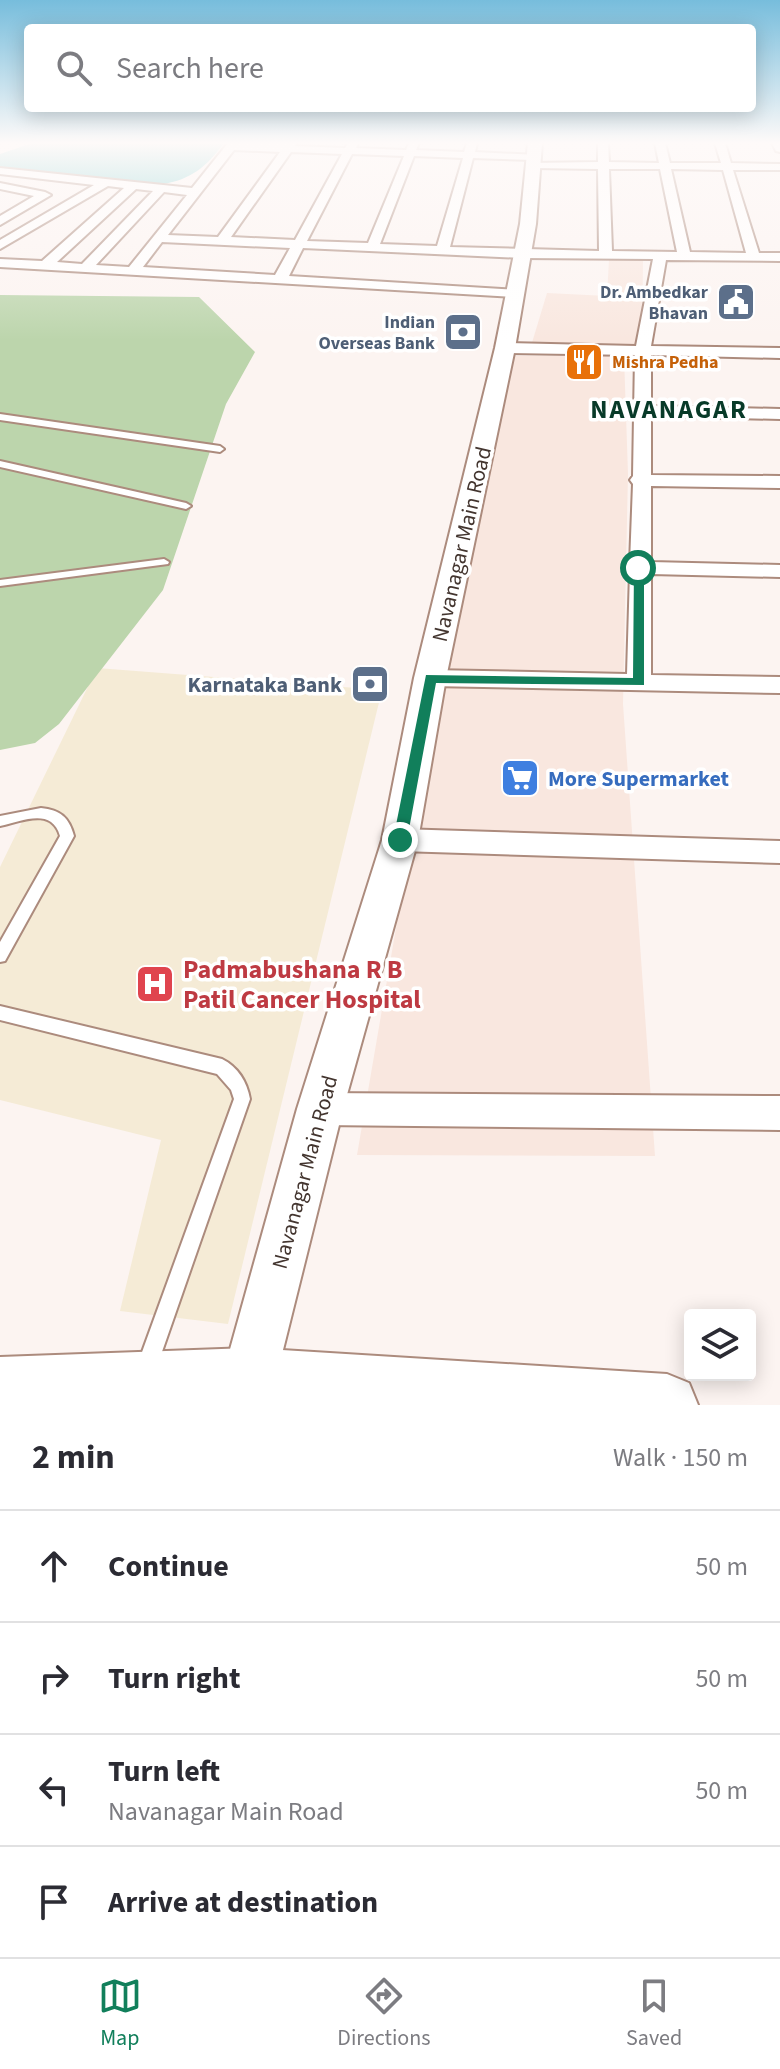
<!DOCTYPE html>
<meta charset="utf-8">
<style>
:root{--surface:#fff;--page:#f7f7f7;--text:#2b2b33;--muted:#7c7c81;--line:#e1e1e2;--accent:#117f5b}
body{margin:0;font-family:"Source Sans 3",sans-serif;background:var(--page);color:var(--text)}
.controls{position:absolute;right:24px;bottom:24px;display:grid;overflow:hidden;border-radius:8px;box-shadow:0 4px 20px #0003}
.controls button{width:72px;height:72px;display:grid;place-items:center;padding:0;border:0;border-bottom:2px solid var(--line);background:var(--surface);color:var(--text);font:40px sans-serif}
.stop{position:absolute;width:24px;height:24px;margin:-18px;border:6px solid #117f5b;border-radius:50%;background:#fff}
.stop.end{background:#117f5b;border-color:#fff;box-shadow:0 2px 8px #0008}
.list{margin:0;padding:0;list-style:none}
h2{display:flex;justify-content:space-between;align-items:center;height:104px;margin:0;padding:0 32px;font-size:34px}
h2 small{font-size:26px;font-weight:400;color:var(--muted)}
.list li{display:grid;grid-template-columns:52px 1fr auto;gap:24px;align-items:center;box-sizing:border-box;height:112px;padding:0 32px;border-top:2px solid var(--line)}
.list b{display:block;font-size:30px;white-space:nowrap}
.list p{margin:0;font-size:26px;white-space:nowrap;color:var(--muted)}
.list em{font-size:26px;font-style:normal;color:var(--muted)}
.icon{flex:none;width:44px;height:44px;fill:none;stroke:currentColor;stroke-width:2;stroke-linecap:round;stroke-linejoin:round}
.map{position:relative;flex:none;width:780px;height:1405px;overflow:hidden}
.search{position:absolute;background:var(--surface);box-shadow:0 4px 20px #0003;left:24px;right:24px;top:24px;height:88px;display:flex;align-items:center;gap:20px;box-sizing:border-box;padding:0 28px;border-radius:8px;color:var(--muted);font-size:30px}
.sheet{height:552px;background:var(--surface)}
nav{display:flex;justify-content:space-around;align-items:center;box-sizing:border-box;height:112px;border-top:2px solid var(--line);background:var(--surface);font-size:22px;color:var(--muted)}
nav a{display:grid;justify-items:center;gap:4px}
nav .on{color:var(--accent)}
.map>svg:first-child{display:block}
.built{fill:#f9e7df}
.medical{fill:#f5ebd6}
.green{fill:#bcd5ac}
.water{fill:#6ecacb}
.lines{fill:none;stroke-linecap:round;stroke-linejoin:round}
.service-casing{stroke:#ac8b7d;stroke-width:4}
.minor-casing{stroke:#ac8b7d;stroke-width:4}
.secondary-casing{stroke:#ac8b7d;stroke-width:4}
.primary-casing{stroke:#ac8b7d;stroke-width:4}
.service{fill:#fff;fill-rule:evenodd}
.minor{fill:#fff;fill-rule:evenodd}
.secondary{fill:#fff;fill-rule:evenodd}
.primary{fill:#fff;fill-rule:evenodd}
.route{fill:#117f5b}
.labels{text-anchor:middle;stroke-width:7;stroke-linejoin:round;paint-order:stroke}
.far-service-label{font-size:18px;font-weight:bold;fill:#4e5e75;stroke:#fff;text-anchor:end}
.far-food-label{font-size:18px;font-weight:bold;fill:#c56008;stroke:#fff;text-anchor:start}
.street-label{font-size:22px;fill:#43352f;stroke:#fff}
.service-label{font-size:22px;font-weight:bold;fill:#4e5e75;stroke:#fff;text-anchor:end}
.shop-label{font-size:22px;font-weight:bold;fill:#366cbe;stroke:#fff;text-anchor:start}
.far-district-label{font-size:26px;font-weight:bold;letter-spacing:2px;fill:#083a28;stroke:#fff}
.near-health-label{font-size:26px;font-weight:bold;fill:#be3a42;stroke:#fff;text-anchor:start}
</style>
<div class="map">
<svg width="780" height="1405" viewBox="0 0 780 1405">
<rect width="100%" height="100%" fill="#fcf4f1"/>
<!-- built -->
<g class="built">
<polygon points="609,260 643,260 642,350 531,346 547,293 607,296"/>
<polygon points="503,356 624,356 628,474 623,704 655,1156 357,1155 441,666"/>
</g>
<!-- medical -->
<polygon class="medical" points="97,668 382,690 228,1324 120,1311 161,1140 0,1100 0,867"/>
<!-- green -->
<polygon class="green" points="0,295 199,297 255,352 226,404 163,590 59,724 35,743 0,750"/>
<!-- water -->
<path class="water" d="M32,143H224C207,166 191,180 162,184L0,169V154Z"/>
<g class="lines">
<defs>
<g id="service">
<polygon points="0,414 220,446 224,449 220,452 0,420"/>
<polygon points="0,461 186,503 191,506 186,509 0,467"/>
<polygon points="164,559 169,562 168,564 0,586 0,580"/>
<path d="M41,808C60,810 69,817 74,836L5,961L0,962V942L60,836C52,807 22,821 0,826V816Z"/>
<path d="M0,1006L222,1059C238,1067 247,1082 250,1099L157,1366L154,1373L147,1376L140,1373L137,1366L234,1099L231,1090L217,1074L0,1020Z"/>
</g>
<g id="minor">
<path d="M228,143H297L295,146L345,148L348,143H358L356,148L406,150L409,143H419L416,150L464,152L467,143H477L475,152L538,155V159L534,160L473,158L450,247L599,251L598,169L534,168L529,165L530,163L598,162V143H608L609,162L659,163L655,143H665L670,163H721L715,143H725L731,163L780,164V170H733L759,253H780V261L666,260L651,346L780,348V358L651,355V406L780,409V419L651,416V475L780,476V488L651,486V562L780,565V577L651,574V675L780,677V693L430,686L422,684L418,678L422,672L430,670L627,674L630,572L628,568L630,564L633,484L630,480L633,476L635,355L505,353L497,348L505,343L636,346L653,259L523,258L303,248L289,276L518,290L520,293L513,297L0,267V259L42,261L124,188L108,186L0,249V240L94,185L0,174V168L192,188ZM234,150L280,152L218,237L168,235ZM291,152L342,154L295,240L231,237ZM352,154L404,156L368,243L307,241ZM414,156L463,158L437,246L380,244ZM609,169H660L677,252L612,251ZM671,169L723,170L746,253L690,252ZM136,189L153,191L82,264L57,262ZM164,192L187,195L129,267L96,265ZM162,242L290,248L275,275L143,267Z"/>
<polygon points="772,143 780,143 780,152 776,151"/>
<polygon points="0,183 45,192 51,195 0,225 0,216 34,196 0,189"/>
<polygon points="400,829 780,841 780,863 400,851 390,848 386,840 390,832"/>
<polygon points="320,1093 780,1096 780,1130 320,1125 308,1121 303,1109 308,1097"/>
</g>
<polygon id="secondary" points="528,143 542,143 536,224 515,348 446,678 418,840 343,1109 276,1378 275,1405 219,1405 222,1378 297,1109 382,840 414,678 495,348 520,224"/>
<polygon id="primary" points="249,1348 667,1374 689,1383 698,1405 0,1405 0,1357"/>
</defs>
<!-- service casing -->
<use href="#service" class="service-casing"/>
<!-- minor casing -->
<use href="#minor" class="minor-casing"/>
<!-- secondary casing -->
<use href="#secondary" class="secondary-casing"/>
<!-- primary casing -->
<use href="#primary" class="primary-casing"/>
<!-- service -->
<use href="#service" class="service"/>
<!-- minor -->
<use href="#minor" class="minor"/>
<!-- secondary -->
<use href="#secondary" class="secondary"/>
<!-- primary -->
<use href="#primary" class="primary"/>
</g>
<!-- sky -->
<linearGradient id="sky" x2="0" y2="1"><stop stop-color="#77bddc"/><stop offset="0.42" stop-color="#fefaf9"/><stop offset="1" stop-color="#fefaf9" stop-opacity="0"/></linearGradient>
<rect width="780" height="340" fill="url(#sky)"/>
<!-- route -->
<polygon class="route" points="634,566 644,568 644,685 436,683 407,840 400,845 395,844 393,840 426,675 633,678"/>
<!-- icons -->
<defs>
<symbol id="civic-square" viewBox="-11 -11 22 22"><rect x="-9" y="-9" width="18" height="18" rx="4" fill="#5c6f8a" stroke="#fff"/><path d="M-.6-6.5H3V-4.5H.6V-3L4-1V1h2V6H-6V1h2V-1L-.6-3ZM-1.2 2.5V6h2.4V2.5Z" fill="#fff"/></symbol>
<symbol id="bank-square" viewBox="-11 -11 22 22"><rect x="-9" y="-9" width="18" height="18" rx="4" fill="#5c6f8a" stroke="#fff"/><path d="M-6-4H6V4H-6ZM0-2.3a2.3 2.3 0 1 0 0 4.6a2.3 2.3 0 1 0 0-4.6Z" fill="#fff"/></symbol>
<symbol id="restaurant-square" viewBox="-11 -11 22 22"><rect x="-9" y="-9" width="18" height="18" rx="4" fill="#e8710a" stroke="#fff"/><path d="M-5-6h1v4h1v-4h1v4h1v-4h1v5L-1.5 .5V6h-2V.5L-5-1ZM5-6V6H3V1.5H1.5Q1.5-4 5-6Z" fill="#fff"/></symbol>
<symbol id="supermarket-square" viewBox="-11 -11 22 22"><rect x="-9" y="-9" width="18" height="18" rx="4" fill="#3f7fe0" stroke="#fff"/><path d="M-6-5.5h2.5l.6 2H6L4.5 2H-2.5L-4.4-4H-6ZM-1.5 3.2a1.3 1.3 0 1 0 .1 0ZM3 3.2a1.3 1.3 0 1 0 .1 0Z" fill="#fff"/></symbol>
<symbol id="hospital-square" viewBox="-11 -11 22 22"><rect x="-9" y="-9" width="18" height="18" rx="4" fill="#e0444e" stroke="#fff"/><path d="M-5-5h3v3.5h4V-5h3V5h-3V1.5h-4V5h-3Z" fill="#fff"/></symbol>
</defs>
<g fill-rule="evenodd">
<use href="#civic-square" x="714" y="280" width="44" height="44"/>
<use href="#bank-square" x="441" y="310" width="44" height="44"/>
<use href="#restaurant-square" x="562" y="340" width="44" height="44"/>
<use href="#bank-square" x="348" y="662" width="44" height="44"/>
<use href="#supermarket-square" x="498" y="756" width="44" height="44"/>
<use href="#hospital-square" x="133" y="962" width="44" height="44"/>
</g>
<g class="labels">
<!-- far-service labels -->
<g class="far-service-label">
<text x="708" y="298">Dr. Ambedkar<tspan x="708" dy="21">Bhavan</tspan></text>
<text x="435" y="328">Indian<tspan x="435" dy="21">Overseas Bank</tspan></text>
</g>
<!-- far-food labels -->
<g class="far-food-label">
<text x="612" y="368">Mishra Pedha</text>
</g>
<!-- street labels -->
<g class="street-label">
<text transform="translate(461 544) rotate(-77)" y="8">Navanagar Main Road</text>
<text transform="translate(304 1172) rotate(-75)" y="8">Navanagar Main Road</text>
</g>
<!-- service labels -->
<g class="service-label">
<text x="342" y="692">Karnataka Bank</text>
</g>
<!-- shop labels -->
<g class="shop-label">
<text x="548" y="786">More Supermarket</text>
</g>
<!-- far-district labels -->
<g class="far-district-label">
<text x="669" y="418">NAVANAGAR</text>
</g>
<!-- near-health labels -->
<g class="near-health-label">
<text x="183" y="978">Padmabushana R B<tspan x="183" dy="30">Patil Cancer Hospital</tspan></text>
</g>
</g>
</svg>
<div class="controls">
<button><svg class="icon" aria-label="layers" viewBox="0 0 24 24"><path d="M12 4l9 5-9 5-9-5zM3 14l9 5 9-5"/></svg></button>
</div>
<div class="stop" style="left:638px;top:568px"></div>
<div class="stop end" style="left:400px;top:840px"></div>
<div class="search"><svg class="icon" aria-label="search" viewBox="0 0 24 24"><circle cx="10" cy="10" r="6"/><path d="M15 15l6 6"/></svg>Search here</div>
</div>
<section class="sheet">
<h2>2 min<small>Walk · 150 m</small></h2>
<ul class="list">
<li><svg class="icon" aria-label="ahead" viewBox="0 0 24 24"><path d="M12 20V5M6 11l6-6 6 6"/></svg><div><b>Continue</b></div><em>50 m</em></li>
<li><svg class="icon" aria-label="right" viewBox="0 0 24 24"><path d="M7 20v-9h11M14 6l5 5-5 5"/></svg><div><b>Turn right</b></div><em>50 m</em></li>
<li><svg class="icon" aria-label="left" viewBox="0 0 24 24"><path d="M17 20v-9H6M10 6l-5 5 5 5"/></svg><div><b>Turn left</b><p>Navanagar Main Road</p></div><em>50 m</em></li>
<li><svg class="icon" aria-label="arrive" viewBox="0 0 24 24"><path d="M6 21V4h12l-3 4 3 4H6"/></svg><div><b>Arrive at destination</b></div></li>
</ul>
</section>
<nav>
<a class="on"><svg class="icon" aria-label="map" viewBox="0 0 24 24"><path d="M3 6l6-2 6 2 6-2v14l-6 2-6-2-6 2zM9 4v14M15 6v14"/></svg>Map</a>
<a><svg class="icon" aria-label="directions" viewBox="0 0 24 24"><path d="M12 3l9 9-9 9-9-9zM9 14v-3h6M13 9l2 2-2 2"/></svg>Directions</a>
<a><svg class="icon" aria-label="saved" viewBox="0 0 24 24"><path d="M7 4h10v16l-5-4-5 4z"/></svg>Saved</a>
</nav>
